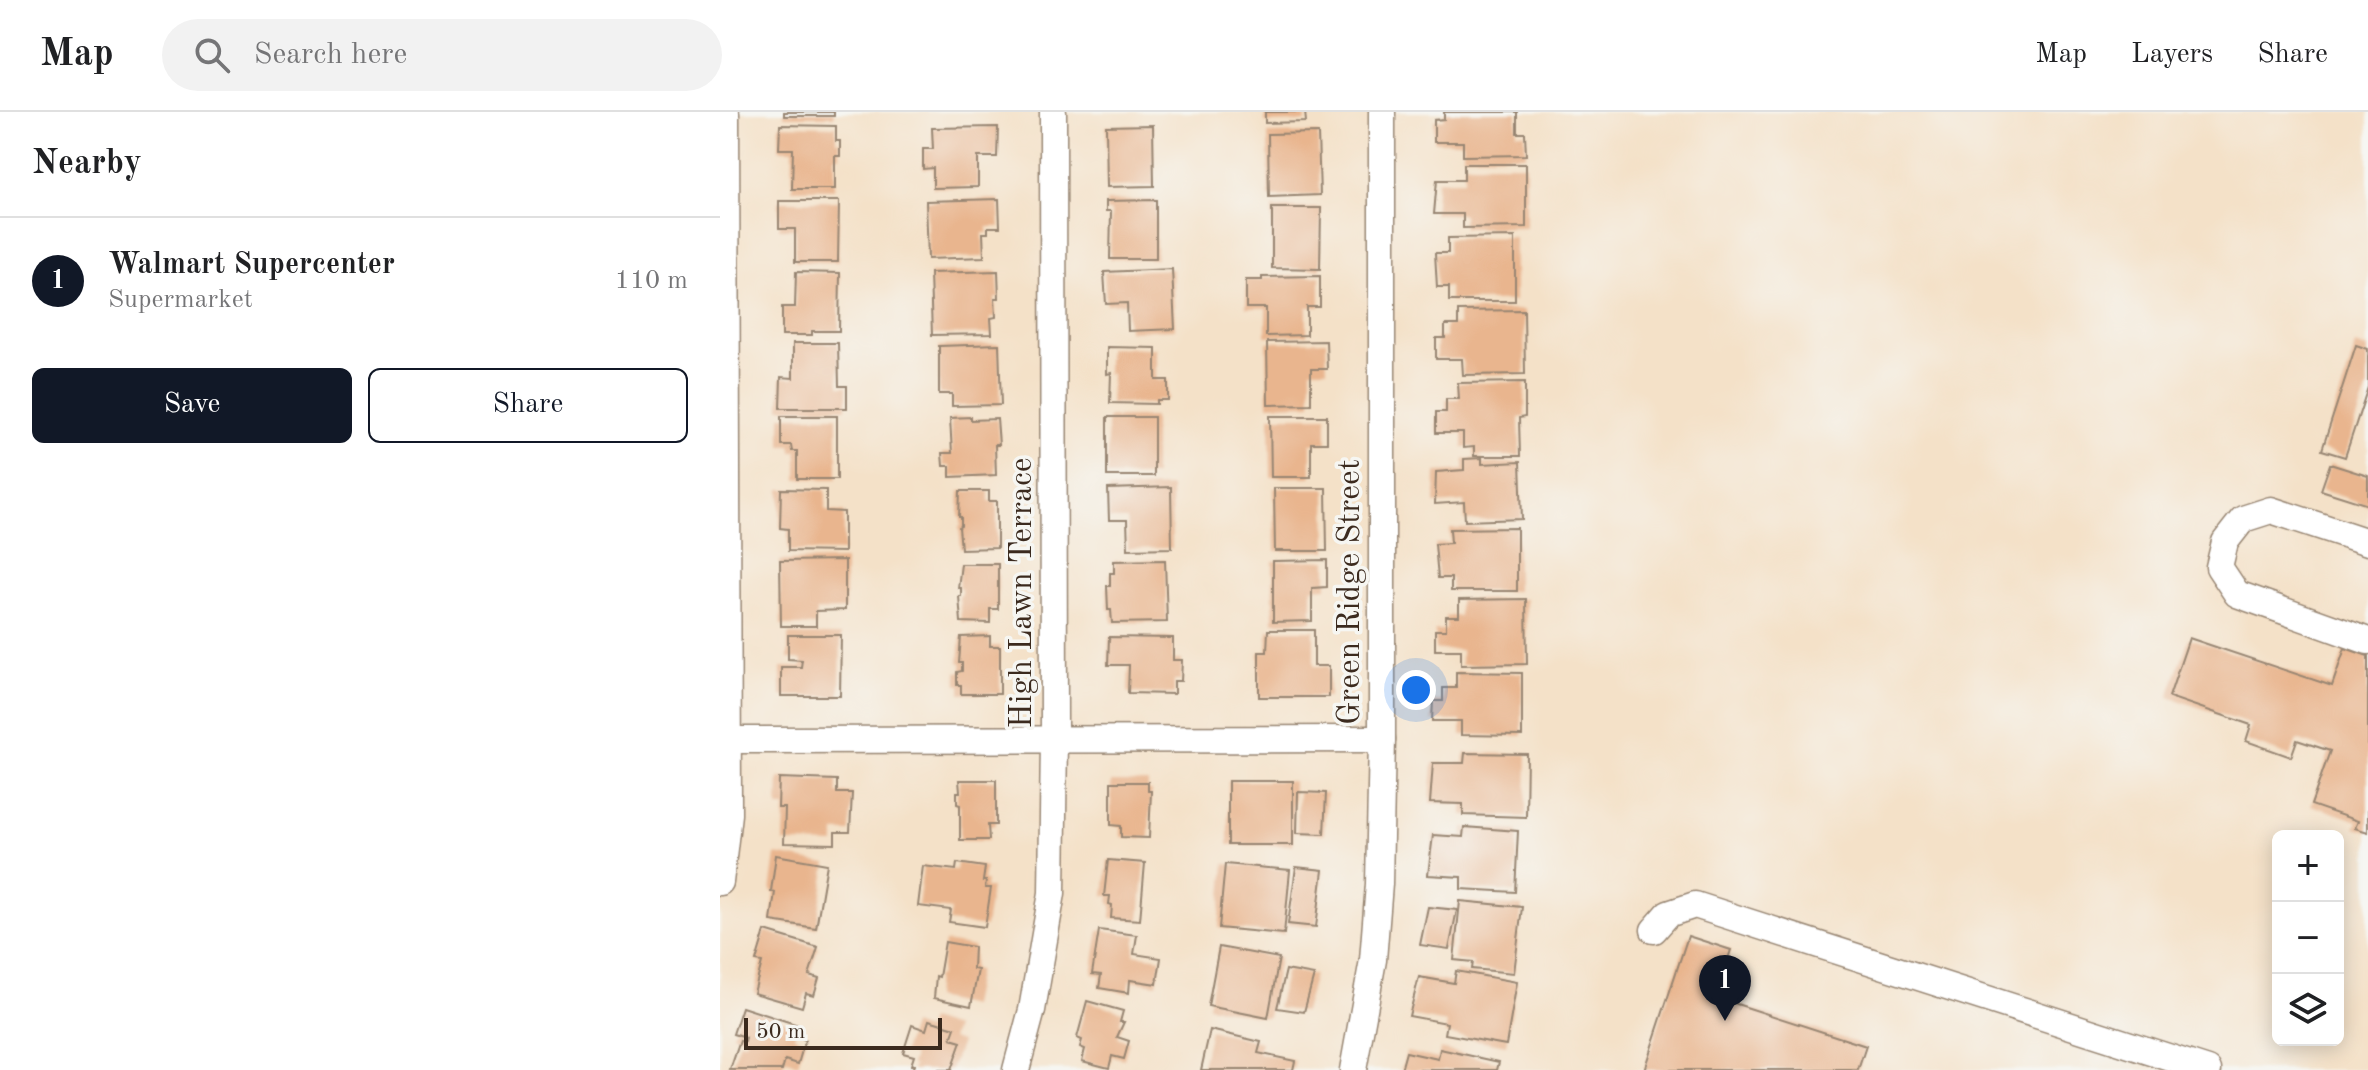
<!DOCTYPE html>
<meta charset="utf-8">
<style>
:root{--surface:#fff;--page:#f2f2f2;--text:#202124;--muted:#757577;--line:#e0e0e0;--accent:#111827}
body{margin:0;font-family:"Old Standard TT",serif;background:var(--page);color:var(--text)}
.controls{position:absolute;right:24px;bottom:24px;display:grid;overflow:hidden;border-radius:12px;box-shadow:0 4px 20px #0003}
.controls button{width:72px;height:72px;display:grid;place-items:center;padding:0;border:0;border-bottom:2px solid var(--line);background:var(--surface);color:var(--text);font:40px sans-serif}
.scale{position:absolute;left:24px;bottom:20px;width:198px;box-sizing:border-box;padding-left:8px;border:4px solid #3b2a1e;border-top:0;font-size:22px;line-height:28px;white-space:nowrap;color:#3b2a1e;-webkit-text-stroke:6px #f6f6f2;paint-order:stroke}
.you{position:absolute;left:696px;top:578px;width:28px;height:28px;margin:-20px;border:6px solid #fff;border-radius:50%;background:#1a73e8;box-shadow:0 0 0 12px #1a73e833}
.badge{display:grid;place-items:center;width:52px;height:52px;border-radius:50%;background:var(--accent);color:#fff;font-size:26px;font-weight:700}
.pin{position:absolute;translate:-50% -66px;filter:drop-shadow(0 2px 4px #0008)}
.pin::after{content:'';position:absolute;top:42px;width:28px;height:24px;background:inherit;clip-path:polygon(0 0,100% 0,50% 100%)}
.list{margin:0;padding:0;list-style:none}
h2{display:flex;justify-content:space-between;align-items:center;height:104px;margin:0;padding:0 32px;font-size:34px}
h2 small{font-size:26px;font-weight:400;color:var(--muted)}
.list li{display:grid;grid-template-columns:52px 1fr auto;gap:24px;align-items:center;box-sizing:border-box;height:128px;padding:0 32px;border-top:2px solid var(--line)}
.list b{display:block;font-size:30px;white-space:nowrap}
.list p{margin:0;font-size:26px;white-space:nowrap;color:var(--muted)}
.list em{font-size:26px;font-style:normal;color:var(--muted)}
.actions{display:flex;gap:16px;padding:24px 32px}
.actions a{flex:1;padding:18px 0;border:2px solid var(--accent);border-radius:12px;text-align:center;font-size:28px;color:var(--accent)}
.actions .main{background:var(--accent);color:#fff}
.icon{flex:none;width:44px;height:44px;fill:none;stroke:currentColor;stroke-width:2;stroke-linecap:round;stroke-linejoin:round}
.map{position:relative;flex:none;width:1648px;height:958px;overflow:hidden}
header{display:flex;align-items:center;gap:48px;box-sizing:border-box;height:112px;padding:0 40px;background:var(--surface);border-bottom:2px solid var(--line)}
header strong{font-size:38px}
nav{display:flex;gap:44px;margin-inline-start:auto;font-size:28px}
.search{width:560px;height:72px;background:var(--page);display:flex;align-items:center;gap:20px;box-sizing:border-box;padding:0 28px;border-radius:44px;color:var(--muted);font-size:30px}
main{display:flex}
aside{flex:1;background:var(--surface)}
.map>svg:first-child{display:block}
.building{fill:#e9b58e}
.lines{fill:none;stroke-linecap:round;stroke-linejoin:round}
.minor-casing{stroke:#988673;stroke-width:29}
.minor{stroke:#fff;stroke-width:26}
.labels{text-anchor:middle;stroke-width:7;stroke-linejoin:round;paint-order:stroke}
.street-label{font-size:32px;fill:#3b2a1e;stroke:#f6f6f2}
</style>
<header>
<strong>Map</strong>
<div class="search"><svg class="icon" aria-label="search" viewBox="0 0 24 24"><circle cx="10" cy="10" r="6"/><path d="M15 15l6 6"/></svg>Search here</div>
<nav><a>Map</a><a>Layers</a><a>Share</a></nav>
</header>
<main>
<aside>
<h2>Nearby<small></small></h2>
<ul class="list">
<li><span class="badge">1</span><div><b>Walmart Supercenter</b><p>Supermarket</p></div><em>110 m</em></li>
</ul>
<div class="actions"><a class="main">Save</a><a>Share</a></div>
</aside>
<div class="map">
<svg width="1648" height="958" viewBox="0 0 1648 958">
<rect width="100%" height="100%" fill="#f6f6f2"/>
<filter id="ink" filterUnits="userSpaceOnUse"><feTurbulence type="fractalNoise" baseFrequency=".0125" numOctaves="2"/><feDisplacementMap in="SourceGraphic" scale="16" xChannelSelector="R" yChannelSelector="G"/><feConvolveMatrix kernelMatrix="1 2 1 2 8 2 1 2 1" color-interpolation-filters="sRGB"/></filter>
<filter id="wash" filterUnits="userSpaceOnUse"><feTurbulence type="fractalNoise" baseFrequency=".006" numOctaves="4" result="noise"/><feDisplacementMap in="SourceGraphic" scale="32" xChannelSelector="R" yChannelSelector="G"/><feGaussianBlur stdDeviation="1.8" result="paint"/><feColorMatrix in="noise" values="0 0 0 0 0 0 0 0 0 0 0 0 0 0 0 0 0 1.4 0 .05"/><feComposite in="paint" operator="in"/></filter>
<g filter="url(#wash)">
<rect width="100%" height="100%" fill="#f4e1c8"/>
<g id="blocks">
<!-- building -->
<g class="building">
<rect x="64" y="0" width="50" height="4"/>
<polygon points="545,0 585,0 586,10 545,11"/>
<polygon points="724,0 797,0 797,21 805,21 806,43 743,44 743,30 714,30 714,8 724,7"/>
<polygon points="60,13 116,14 116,29 120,29 120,44 115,44 115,77 72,77 73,37 59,37"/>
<polygon points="433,13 434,74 387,75 386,14"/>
<polygon points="278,15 277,45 258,45 258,75 213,76 213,56 203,57 203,37 213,37 212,16"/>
<polygon points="598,21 600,83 549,85 548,22"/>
<polygon points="744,52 806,52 806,115 743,116 743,102 714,102 717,68 744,68"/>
<polygon points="279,87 280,115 268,115 268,121 263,121 264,145 208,147 206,89"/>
<polygon points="436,88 436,147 390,147 391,99 386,99 386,89"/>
<polygon points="59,89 119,89 118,150 75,150 75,117 59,117"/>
<polygon points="552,96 601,96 600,157 552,156"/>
<polygon points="795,125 795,189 729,189 729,175 717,175 715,141 728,141 728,126"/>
<polygon points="452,157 455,217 408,219 407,191 386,192 384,160"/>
<polygon points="278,159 279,186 275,186 276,205 271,206 272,222 212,223 210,161"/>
<polygon points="76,160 120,161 119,219 92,219 92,223 62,223 62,195 75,195"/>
<polygon points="600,164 600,195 587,195 587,223 546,224 546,196 526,196 526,168 542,168 542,165"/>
<polygon points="804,198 805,262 743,263 742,247 716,247 716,226 725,226 725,213 738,213 738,199"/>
<polygon points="606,229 607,257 591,257 591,292 548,293 547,230"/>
<polygon points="73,231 118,231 119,274 127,274 127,296 60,296 61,265 73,266"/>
<polygon points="279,232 281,293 232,294 232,282 219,282 219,234"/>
<polygon points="1636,233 1648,237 1648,275 1625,345 1602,338"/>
<polygon points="387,235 436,236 436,268 448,268 448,288 437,288 437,292 390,291 391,261 387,262"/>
<polygon points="805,270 805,305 799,306 800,344 754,344 754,335 743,336 743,321 716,321 716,300 726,300 726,287 739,287 738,271"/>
<polygon points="61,304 117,304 117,367 77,367 77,339 72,339 71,333 61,333"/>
<polygon points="550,304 607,304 607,331 591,331 591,365 551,365"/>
<polygon points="251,305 251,308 277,307 279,333 275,333 276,363 230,365 230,354 223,354 222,341 232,341 230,306"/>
<rect x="387" y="305" width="47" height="59"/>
<polygon points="762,346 762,352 800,350 802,407 745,409 744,390 715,392 716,360 744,358 744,347"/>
<polygon points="1610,352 1648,364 1648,393 1601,378"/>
<polygon points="451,375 452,436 408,437 407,408 389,408 388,377"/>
<polygon points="554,376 606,376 607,439 555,439"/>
<polygon points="61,377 106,378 106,399 124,400 124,440 68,439 68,417 60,416"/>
<polygon points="240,379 269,379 269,389 277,389 277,436 241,437 239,415 241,414 241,405 239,405"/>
<polygon points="797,416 797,479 731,479 731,466 718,466 715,432 731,431 730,417"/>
<polygon points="125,448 125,498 96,499 96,514 61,514 60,449"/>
<polygon points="445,448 447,510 392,511 391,498 388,498 387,474 390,474 390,461 394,461 394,449"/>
<polygon points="607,448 607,475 592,476 592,509 553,510 553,449"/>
<polygon points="241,452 278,452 278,497 270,497 270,511 241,510 239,484 241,484 241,476 238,476"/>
<polygon points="806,487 807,552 741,553 741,538 715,538 715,518 726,518 726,504 739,504 739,488"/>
<polygon points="548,518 594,518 594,554 609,554 609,585 539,585 539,540 547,540"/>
<polygon points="68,523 121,523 120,584 61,584 61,555 81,555 82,548 68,547"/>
<polygon points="270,524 270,534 280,534 280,582 241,582 241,573 237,573 237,560 242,559 242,551 239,551 241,525"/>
<polygon points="389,525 453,526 453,548 462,548 461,569 454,569 454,582 408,581 409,553 388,553"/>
<polygon points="1469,526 1612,574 1625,536 1648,544 1648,720 1635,716 1638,709 1591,693 1610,639 1577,628 1571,645 1526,629 1531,613 1449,585"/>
<polygon points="736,560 802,561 802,624 741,623 741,609 712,609 713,589 723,589 723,576 736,576"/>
<polygon points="745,641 807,642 806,705 743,703 743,692 710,691 713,651 744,651"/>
<polygon points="59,666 117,668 117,681 132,681 130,720 115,720 115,732 64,731 65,696 58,696"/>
<polygon points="239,668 276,668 276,713 268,713 269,728 240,728 240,693 237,692 237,680 240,680"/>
<rect x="508" y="669" width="65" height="64"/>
<polygon points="391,670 428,670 428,679 431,679 429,726 401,725 401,714 391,713"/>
<polygon points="578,680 606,681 604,722 577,721"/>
<polygon points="744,715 798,719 795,780 741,777 741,765 708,763 713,723 743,725"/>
<polygon points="56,743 107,752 96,816 51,809 55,780 51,779"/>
<polygon points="388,748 425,751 420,808 391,806 392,793 389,792 390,784 384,784"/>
<polygon points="237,751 265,755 263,769 266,769 265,776 271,776 265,815 229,810 231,798 198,794 203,754 236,758"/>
<polygon points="505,752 570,758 564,822 499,816"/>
<polygon points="576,755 603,758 596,815 568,812"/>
<polygon points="740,789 802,795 794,861 752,857 753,850 734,848"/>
<polygon points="708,795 737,798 729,837 700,833"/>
<polygon points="379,818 417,823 414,842 441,846 437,872 410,868 409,881 379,876 381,863 372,862"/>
<polygon points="45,819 98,835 89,863 99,866 94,883 86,881 82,895 34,881 42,850 36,849"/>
<polygon points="968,824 1011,838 995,885 1146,934 1138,958 924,958"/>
<polygon points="225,830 254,835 253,857 258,858 251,894 214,886 216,864 219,865"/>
<polygon points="499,835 559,846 548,906 488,894"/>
<polygon points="566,858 594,863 584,900 557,896"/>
<polygon points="736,859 797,870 786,933 725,922 727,911 689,904 699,865 734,871"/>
<polygon points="367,889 403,899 400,910 404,910 397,925 409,929 404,947 392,944 389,956 362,949 365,937 360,935 362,928 357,926"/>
<polygon points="22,895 78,913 74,924 85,928 78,952 65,948 62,958 10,958 20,929 25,930 26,926 13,922"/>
<polygon points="209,908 235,916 231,927 241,930 231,958 192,958 194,953 191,953 194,944 183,941 192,913 206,918"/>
<polygon points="490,918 541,930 538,941 575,949 573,958 481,958"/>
<polygon points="720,937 779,950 777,958 681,958 686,940 718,947"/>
</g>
</g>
</g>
<g filter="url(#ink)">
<use href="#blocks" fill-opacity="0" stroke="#988673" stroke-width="2"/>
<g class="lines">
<defs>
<g id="minor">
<polyline points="1648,430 1551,398 1523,407 1505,430 1499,455 1517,482 1648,529"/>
<polyline points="0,628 662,627"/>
<polyline points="0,770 8,702 6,0"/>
<polyline points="934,818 948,802 975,793 1488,958"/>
<polyline points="296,958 312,898 332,781 334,626 333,0"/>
<polyline points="633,958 653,848 659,772 662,627 662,0"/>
</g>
</defs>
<!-- minor casing -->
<use href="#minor" class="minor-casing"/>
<!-- minor -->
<use href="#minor" class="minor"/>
</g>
</g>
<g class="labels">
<!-- street labels -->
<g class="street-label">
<text transform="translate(628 480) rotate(-90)" y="11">Green Ridge Street</text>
<text transform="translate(300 481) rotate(-90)" y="11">High Lawn Terrace</text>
</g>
</g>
</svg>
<div class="controls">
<button>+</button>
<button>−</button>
<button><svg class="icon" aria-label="layers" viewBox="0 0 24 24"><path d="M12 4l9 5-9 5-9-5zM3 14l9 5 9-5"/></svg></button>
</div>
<div class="scale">50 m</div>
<div class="you"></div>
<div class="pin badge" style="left:1005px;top:909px">1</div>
</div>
</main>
